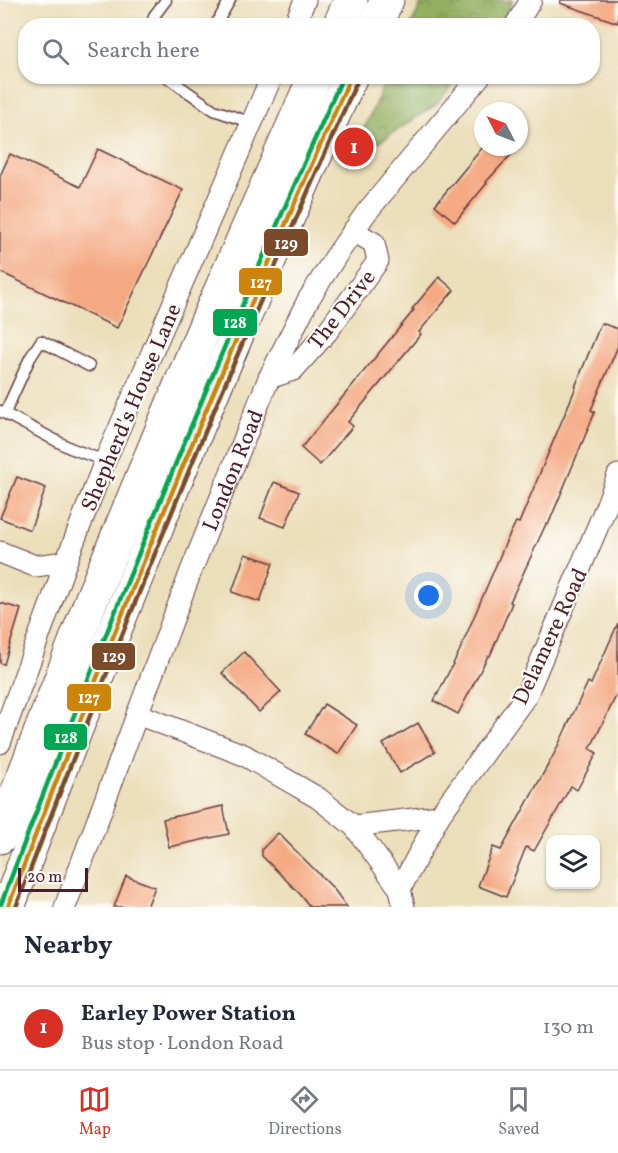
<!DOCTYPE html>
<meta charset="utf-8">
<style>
:root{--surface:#fff;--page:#f6f6f7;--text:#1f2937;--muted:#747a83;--line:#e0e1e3;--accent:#d93025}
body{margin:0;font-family:Vollkorn,serif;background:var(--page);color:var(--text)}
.controls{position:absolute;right:18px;bottom:18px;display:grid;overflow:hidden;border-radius:12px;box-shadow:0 2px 4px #0004}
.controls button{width:54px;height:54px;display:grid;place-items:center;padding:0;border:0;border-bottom:2px solid var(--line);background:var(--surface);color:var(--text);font:30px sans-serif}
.compass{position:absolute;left:474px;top:102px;width:54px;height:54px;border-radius:50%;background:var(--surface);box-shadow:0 2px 4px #0004;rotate:312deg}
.scale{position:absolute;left:18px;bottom:15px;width:70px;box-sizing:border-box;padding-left:6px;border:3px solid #4a1f2b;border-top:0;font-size:16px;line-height:21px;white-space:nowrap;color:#4a1f2b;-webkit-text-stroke:4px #fdfcf7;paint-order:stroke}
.you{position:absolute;left:429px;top:596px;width:21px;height:21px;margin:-15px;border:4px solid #fff;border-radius:50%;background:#1a73e8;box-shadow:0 0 0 9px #1a73e833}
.badge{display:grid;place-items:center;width:39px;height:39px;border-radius:50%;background:var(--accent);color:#fff;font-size:20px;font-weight:700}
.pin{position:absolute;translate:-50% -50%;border:3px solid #fff;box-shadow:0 2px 6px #0006}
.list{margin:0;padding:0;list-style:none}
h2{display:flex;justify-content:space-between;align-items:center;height:78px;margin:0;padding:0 24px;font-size:26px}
h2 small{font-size:20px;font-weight:400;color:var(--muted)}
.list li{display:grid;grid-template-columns:39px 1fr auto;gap:18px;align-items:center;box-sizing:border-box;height:84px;padding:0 24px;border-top:2px solid var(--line)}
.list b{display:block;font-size:22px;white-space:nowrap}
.list p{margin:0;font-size:20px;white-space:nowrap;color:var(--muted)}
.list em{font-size:20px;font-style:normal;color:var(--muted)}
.icon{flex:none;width:33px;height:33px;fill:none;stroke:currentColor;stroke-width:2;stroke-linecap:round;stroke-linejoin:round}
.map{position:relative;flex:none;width:618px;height:907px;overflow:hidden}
.search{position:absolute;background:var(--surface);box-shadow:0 2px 4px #0004;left:18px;right:18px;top:18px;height:66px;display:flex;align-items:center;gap:15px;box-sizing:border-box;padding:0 21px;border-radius:24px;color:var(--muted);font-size:22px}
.sheet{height:162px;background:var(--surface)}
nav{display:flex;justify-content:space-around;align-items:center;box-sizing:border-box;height:84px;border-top:2px solid var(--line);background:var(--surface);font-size:16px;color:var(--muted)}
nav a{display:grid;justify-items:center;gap:3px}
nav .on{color:var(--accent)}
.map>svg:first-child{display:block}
.forest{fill:url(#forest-crowns);stroke:#6e6646;stroke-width:1.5}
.building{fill:#f4a982}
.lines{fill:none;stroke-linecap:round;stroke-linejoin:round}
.service-casing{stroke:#623c40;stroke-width:13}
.minor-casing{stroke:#623c40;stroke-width:23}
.primary-casing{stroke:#623c40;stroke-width:35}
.service{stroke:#fff;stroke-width:10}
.minor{stroke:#fff;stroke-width:21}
.primary{stroke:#fff;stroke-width:33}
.bus-1-casing{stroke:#fdfcf7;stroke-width:9}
.bus-2-casing{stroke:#fdfcf7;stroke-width:9}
.bus-3-casing{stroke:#fdfcf7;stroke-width:9}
.bus-1{stroke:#cc840b;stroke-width:4.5}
.bus-2{stroke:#7a4b2a;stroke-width:4.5}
.bus-3{stroke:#00a651;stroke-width:4.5}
.labels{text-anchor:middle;stroke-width:4.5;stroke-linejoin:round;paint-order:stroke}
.street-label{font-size:22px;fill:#4a1f2b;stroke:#fdfcf7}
.line-badge{stroke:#fdfcf7;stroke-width:2}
.badge-label{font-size:16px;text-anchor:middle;font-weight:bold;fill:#fff}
</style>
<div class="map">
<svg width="618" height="907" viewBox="0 0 618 907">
<defs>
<pattern id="forest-crowns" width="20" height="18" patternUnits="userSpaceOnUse" patternTransform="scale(1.5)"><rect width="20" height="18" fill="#92ae61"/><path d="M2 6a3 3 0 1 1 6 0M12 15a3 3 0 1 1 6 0" fill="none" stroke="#798d50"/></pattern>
</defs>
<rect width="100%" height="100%" fill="#fdfcf7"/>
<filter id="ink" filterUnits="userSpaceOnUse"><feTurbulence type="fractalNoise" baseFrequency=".0167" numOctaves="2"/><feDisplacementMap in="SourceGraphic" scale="12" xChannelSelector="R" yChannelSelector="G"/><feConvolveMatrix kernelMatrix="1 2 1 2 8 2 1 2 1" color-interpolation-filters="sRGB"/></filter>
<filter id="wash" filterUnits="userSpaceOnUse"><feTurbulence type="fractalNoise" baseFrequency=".008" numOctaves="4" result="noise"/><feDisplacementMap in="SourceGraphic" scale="24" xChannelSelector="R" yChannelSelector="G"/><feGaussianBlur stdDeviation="1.35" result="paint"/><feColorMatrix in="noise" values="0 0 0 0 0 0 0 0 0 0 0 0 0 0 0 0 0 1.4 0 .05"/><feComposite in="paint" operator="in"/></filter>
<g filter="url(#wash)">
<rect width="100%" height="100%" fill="#ebdeba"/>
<!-- forest -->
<g class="forest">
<polygon points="423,0 513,0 499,25 411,25"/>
<polygon points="388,76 459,77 437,104 348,163"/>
</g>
<g id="blocks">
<!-- building -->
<g class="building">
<polygon points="561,0 618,0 618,23 560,3"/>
<polygon points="483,147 518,147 486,182 487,183 455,222 435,205"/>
<polygon points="98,149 183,190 117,328 0,272 0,176 10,154 80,187"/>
<polygon points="439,277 454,290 419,332 421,334 348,422 353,426 320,465 301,448 414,310 412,309"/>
<polygon points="601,323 618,329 618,346 591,410 595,412 548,525 546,524 510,602 512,603 490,656 488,656 458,714 434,701 459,652 505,544 516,522 519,523 576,387 575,387"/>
<polygon points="17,477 46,488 30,530 0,518"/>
<polygon points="274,482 299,492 285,527 260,518"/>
<polygon points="245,554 273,563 260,602 232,592"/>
<polygon points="0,603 21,609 4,664 0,663"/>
<polygon points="618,623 618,692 590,749 597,753 577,790 571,786 534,851 526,847 506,897 478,886 493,847 501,850 554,754 588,682 591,684"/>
<polygon points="244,652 281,692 259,712 222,673"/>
<polygon points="324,704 357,725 338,754 305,734"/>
<polygon points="418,723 435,752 400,773 383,744"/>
<polygon points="223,806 229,834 169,847 163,819"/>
<polygon points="278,833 333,888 347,907 310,907 300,894 262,856 262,849"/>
<polygon points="126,876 155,887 147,907 114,907"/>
</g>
</g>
</g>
<g filter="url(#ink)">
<use href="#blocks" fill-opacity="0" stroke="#623c40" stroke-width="1.5"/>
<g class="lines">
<defs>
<g id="service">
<polyline points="151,26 154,16 166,0"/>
<polyline points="215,26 230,0"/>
<polyline points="165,76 214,110 252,123"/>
<polyline points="0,411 70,448 105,461"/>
<polyline points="5,413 30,358 41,341 89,366"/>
</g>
<g id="minor">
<polyline points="294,26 305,0"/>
<polyline points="515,26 531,0"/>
<polyline points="269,378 293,370 327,332 378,261 374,243 353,231"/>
<polyline points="0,552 35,566 66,562"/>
<polyline points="137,714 244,755 318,798 354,826 400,889 404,907"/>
<polyline points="0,743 66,562 105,461 272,76"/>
<polyline points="354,826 439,816 526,696 606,507 618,475"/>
<polyline points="400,889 439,816"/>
<path id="s1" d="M65,907L191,571L269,378L308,300L336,256L366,213L480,76"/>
</g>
<g id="primary">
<polyline points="339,26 351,0"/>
<polyline points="375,26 387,0"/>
<polyline points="0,837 92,598 204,328 315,76"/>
<path d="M8,907C113,626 227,349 351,76"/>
</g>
</defs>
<!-- service casing -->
<use href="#service" class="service-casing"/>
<!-- minor casing -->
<use href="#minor" class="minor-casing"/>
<!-- primary casing -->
<use href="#primary" class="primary-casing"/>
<!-- service -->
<use href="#service" class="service"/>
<!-- minor -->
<use href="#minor" class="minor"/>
<!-- primary -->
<use href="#primary" class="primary"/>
<defs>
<path id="bus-1" d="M8,907C114,627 228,350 351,76"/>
<path id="bus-2" d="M16,907C122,628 235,352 358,79"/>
<path id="bus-3" d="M1,904C107,625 220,349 343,76"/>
</defs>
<!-- bus-1 casing -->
<use href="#bus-1" class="bus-1-casing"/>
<!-- bus-2 casing -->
<use href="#bus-2" class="bus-2-casing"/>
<!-- bus-3 casing -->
<use href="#bus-3" class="bus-3-casing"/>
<!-- bus-1 -->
<use href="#bus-1" class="bus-1"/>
<!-- bus-2 -->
<use href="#bus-2" class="bus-2"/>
<!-- bus-3 -->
<use href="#bus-3" class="bus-3"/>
</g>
</g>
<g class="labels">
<!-- street labels -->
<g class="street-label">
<text transform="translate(341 309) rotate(-52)" y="8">The Drive</text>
<text transform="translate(130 407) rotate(-67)" y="8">Shepherd's House Lane</text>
<text dy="8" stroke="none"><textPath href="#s1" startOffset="468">London Road</textPath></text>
<text transform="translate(549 636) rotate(-65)" y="8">Delamere Road</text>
</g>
</g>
<g class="line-badge">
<rect x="263" y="228" width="46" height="29" rx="6" fill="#7a4b2a"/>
<rect x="238" y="267" width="45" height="29" rx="6" fill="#cc840b"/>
<rect x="212" y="308" width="46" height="29" rx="6" fill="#00a651"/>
<rect x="91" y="642" width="45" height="29" rx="6" fill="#7a4b2a"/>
<rect x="66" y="683" width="46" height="29" rx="6" fill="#cc840b"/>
<rect x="43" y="723" width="45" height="28" rx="6" fill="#00a651"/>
</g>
<g class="badge-label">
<text x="286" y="249">129</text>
<text x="261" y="288">127</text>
<text x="235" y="328">128</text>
<text x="114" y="662">129</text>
<text x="89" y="703">127</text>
<text x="66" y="743">128</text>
</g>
</svg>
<div class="controls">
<button><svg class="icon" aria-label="layers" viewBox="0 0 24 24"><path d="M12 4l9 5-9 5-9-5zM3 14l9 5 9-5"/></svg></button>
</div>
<svg class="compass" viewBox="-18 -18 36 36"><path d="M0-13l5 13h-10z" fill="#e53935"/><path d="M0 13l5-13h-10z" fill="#747a83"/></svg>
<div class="scale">20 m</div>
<div class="you"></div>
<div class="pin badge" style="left:354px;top:147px">1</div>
<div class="search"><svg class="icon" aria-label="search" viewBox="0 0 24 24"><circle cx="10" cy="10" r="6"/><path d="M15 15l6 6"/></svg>Search here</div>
</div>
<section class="sheet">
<h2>Nearby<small></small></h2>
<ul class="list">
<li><span class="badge">1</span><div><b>Earley Power Station</b><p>Bus stop · London Road</p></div><em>130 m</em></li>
</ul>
</section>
<nav>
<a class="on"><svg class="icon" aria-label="map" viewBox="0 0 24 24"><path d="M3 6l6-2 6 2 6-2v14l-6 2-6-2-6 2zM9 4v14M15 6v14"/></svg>Map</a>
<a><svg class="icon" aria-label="directions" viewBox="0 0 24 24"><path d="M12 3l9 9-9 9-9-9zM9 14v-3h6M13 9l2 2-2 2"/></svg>Directions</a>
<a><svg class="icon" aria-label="saved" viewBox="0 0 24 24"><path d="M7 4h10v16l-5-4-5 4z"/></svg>Saved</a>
</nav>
